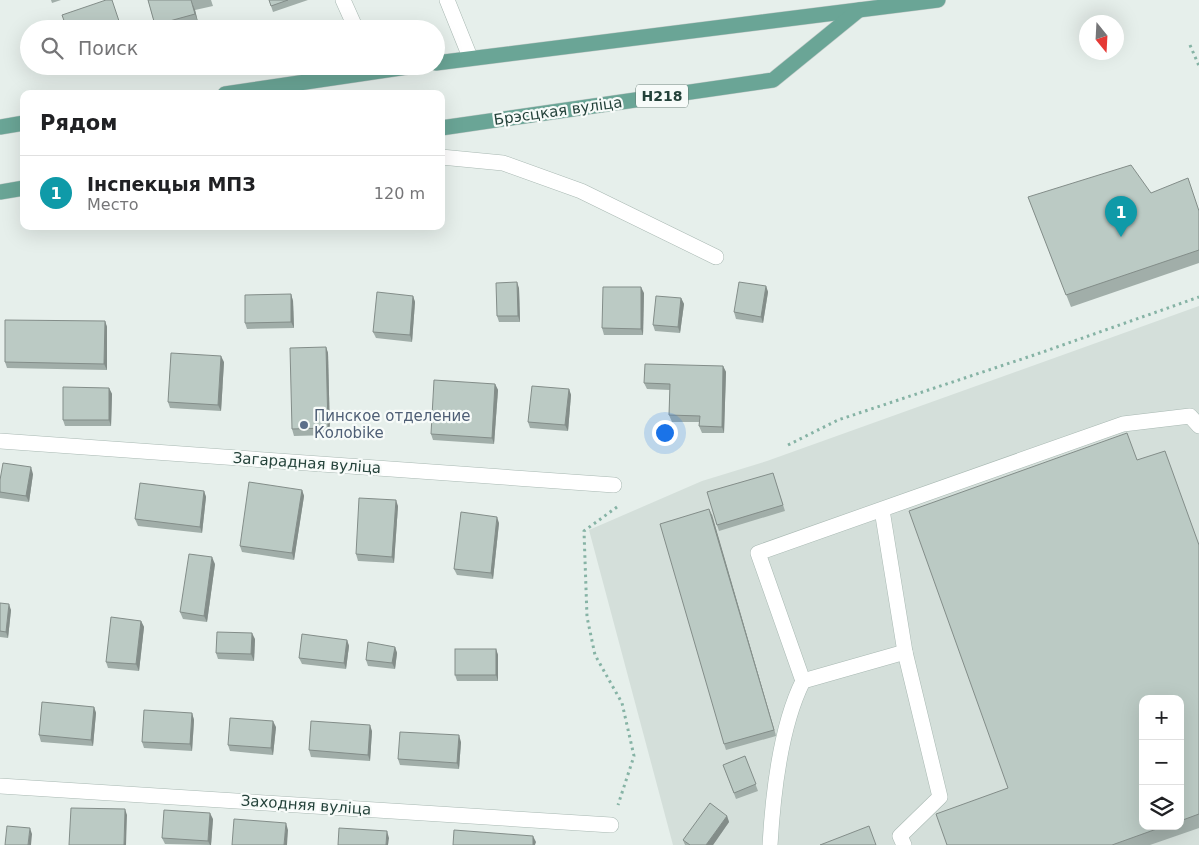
<!DOCTYPE html>
<html lang="ru">
<meta charset="utf-8">
<style>
:root{--surface:#fff;--page:#f6f6f6;--text:#202124;--muted:#757577;--line:#e0e0e0;--accent:#7f4e3f}
body{margin:0;font-family:"DejaVu Sans",sans-serif;background:var(--page);color:var(--text)}
.controls{position:absolute;right:15px;bottom:15px;display:grid;overflow:hidden;border-radius:10px;box-shadow:0 5px 20px #0002}
.controls button{width:45px;height:45px;display:grid;place-items:center;padding:0;border:0;border-bottom:1px solid var(--line);background:var(--surface);color:var(--text);font:25px sans-serif}
.compass{position:absolute;left:1079px;top:15px;width:45px;height:45px;border-radius:50%;background:var(--surface);box-shadow:0 5px 20px #0002;rotate:162deg}
.you{position:absolute;left:664px;top:432px;width:18px;height:18px;margin:-12px;border:4px solid #fff;border-radius:50%;background:#1a73e8;box-shadow:0 0 0 8px #1a73e833}
.badge{display:grid;place-items:center;width:32px;height:32px;border-radius:50%;background:var(--accent);color:#fff;font-size:16px;font-weight:700}
.pin{position:absolute;translate:-50% -41px;filter:drop-shadow(0 1px 2px #0008)}
.pin::after{content:'';position:absolute;top:26px;width:18px;height:15px;background:inherit;clip-path:polygon(0 0,100% 0,50% 100%)}
.list{margin:0;padding:0;list-style:none}
h2{display:flex;justify-content:space-between;align-items:center;height:65px;margin:0;padding:0 20px;font-size:21px}
h2 small{font-size:16px;font-weight:400;color:var(--muted)}
.list li{display:grid;grid-template-columns:32px 1fr auto;gap:15px;align-items:center;box-sizing:border-box;height:75px;padding:0 20px;border-top:1px solid var(--line)}
.list b{display:block;font-size:19px;white-space:nowrap}
.list p{margin:0;font-size:16px;white-space:nowrap;color:var(--muted)}
.list em{font-size:16px;font-style:normal;color:var(--muted)}
.icon{flex:none;width:28px;height:28px;fill:none;stroke:currentColor;stroke-width:2;stroke-linecap:round;stroke-linejoin:round}
.map{position:relative;flex:none;width:1199px;height:845px;overflow:hidden}
.search{position:absolute;background:var(--surface);box-shadow:0 5px 20px #0002;left:20px;top:20px;width:425px;height:55px;display:flex;align-items:center;gap:12px;box-sizing:border-box;padding:0 18px;border-radius:28px;color:var(--muted);font-size:19px}
.panel{position:absolute;background:var(--surface);box-shadow:0 5px 20px #0002;left:20px;top:90px;width:425px;height:140px;border-radius:10px}
.map>svg:first-child{display:block}
.built{fill:#d4dfda;fill-rule:evenodd}
.lines{fill:none;stroke-linecap:round;stroke-linejoin:round}
.minor-casing{stroke:#a8b8b2;stroke-width:16}
.major-casing{stroke:#c2cac8;stroke-width:16}
.path{stroke:#86b3a5;stroke-width:3;stroke-dasharray:2.5 4;stroke-linecap:butt}
.minor{stroke:#fff;stroke-width:15}
.major{stroke:#6aa596;stroke-width:15}
.wall{fill:#a1aea9;fill-rule:evenodd}
.shaded-wall{fill:#838d89}
.building{fill:#bbcac4;stroke:#838d89}
.service-dot{fill:#5c6f8a;stroke:#f7fbf9;stroke-width:2}
.labels{text-anchor:middle;stroke-width:4.5;stroke-linejoin:round;paint-order:stroke}
.shield{fill:#f7fbf9;stroke:#637a73;stroke-width:1}
.shield-label{font-size:14px;font-weight:bold;fill:#24423a}
.street-label{font-size:15px;fill:#24423a;stroke:#f7fbf9}
.service-label{font-size:15px;fill:#4e5e75;stroke:#f7fbf9;text-anchor:start}
</style>
<div class="map">
<svg width="1199" height="845" viewBox="0 0 1199 845">
<rect width="100%" height="100%" fill="#e6efeb"/>
<!-- built -->
<path class="built" d="M1199,306V845H673L589,530L702,481L767,461ZM1143,699H1180V826H1143Z"/>
<g class="lines">
<defs>
<g id="minor">
<polyline points="343,0 356,29"/>
<polyline points="447,0 470,57"/>
<polyline points="441,157 503,163 581,191 716,257"/>
<polyline points="0,441 614,485"/>
<polyline points="882,510 905,652 940,797 900,836 904,845"/>
<polyline points="803,681 758,553 1123,424 1190,416 1199,426"/>
<polyline points="0,786 611,825"/>
<path d="M770,845C773,793 780,727 803,681L905,652"/>
</g>
<g id="major">
<polyline points="436,63 938,0"/>
<polyline points="225,94 414,66"/>
<polyline points="0,127 24,123"/>
<polyline points="441,128 773,80 859,10"/>
<polyline points="0,192 24,188"/>
</g>
</defs>
<!-- minor casing -->
<use href="#minor" class="minor-casing"/>
<!-- major casing -->
<use href="#major" class="major-casing"/>
<!-- path -->
<g class="path">
<polyline points="1190,45 1199,66"/>
<polyline points="788,445 838,420 1040,353 1199,297"/>
<polyline points="617,507 584,531 587,617 595,655 622,703 634,756 618,805"/>
</g>
<!-- minor -->
<use href="#minor" class="minor"/>
<!-- major -->
<use href="#major" class="major"/>
</g>
<!-- wall -->
<g class="wall">
<polygon points="51,0 61,0 52,3"/>
<polygon points="148,0 211,0 213,6 195,10 199,26 191,29 156,29"/>
<polygon points="269,0 308,0 273,12"/>
<polygon points="1151,193 1199,211 1199,263 1071,307 1028,197"/>
<polygon points="766,286 768,292 763,323 736,319 734,312"/>
<polygon points="519,288 520,322 499,322 497,316"/>
<polygon points="644,293 643,335 604,335 602,328"/>
<polygon points="291,294 293,301 294,328 247,329 245,323"/>
<polygon points="413,296 415,302 412,342 376,338 373,332"/>
<polygon points="681,298 684,304 680,333 655,331 653,325"/>
<polygon points="105,321 107,327 107,370 7,368 5,362"/>
<polygon points="326,347 328,353 330,435 294,436 292,429"/>
<polygon points="224,362 221,411 170,408 168,402"/>
<polygon points="723,366 726,372 724,433 702,433 699,426 699,422 672,422 669,415 670,390 647,389 644,383"/>
<polygon points="495,384 498,390 494,444 433,440 431,434"/>
<polygon points="109,388 112,394 111,426 65,426 63,420"/>
<polygon points="569,389 571,395 568,431 530,428 528,422"/>
<path d="M1137,460L1199,545V828L1150,845H947L1008,788ZM1180,699V826H1143Z"/>
<polygon points="773,473 785,511 719,531 717,525"/>
<polygon points="33,474 29,502 0,498 0,480"/>
<polygon points="302,490 304,496 294,560 242,552 240,546"/>
<polygon points="204,491 206,497 202,533 138,526 135,519"/>
<polygon points="398,506 394,563 358,561 356,554"/>
<polygon points="712,515 776,736 726,750 724,744"/>
<polygon points="499,523 493,579 457,575 454,569"/>
<polygon points="215,564 207,622 183,619 180,612"/>
<polygon points="0,603 11,610 8,638 0,637"/>
<polygon points="141,621 144,627 139,671 108,668 106,662"/>
<polygon points="255,639 254,661 218,659 216,653"/>
<polygon points="347,640 349,646 346,669 302,664 299,658"/>
<polygon points="395,647 397,653 395,669 368,666 366,660"/>
<polygon points="496,649 498,655 498,681 457,681 455,675"/>
<polygon points="94,707 96,713 93,746 41,742 39,735"/>
<polygon points="192,713 194,720 192,751 144,748 142,742"/>
<polygon points="276,727 273,755 230,751 228,745"/>
<polygon points="372,731 370,761 311,757 309,750"/>
<polygon points="461,742 459,769 400,765 398,759"/>
<polygon points="745,756 758,791 736,799 723,765"/>
<polygon points="727,816 729,822 713,845 685,845 683,840"/>
<polygon points="213,819 211,845 165,844 162,838"/>
</g>
<!-- shaded-wall -->
<g class="shaded-wall">
<polygon points="191,0 195,10 199,26 195,14"/>
<polygon points="517,282 519,288 520,322 518,316"/>
<polygon points="766,286 768,292 763,323 761,317"/>
<polygon points="641,287 644,293 643,335 641,329"/>
<polygon points="291,294 293,301 294,328 291,322"/>
<polygon points="413,296 415,302 412,342 410,335"/>
<polygon points="681,298 684,304 680,333 678,327"/>
<polygon points="105,321 107,327 107,370 104,364"/>
<polygon points="326,347 328,353 330,435 328,428"/>
<polygon points="221,356 224,362 221,411 218,405"/>
<polygon points="723,366 726,372 724,433 722,427"/>
<polygon points="495,384 498,390 494,444 492,438"/>
<polygon points="109,388 112,394 111,426 109,420"/>
<polygon points="569,389 571,395 568,431 565,425"/>
<polygon points="31,467 33,474 29,502 26,496"/>
<polygon points="302,490 304,496 294,560 292,553"/>
<polygon points="204,491 206,497 202,533 200,527"/>
<polygon points="396,500 398,506 394,563 392,557"/>
<polygon points="709,509 712,515 776,736 774,730"/>
<polygon points="497,517 499,523 493,579 491,573"/>
<polygon points="212,557 215,564 207,622 204,616"/>
<polygon points="9,604 11,610 8,638 6,632"/>
<polygon points="141,621 144,627 139,671 136,664"/>
<polygon points="252,633 255,639 254,661 251,654"/>
<polygon points="347,640 349,646 346,669 344,663"/>
<polygon points="395,647 397,653 395,669 392,663"/>
<polygon points="496,649 498,655 498,681 496,675"/>
<polygon points="94,707 96,713 93,746 91,740"/>
<polygon points="192,713 194,720 192,751 190,744"/>
<polygon points="273,721 276,727 273,755 271,748"/>
<polygon points="370,725 372,731 370,761 368,755"/>
<polygon points="459,735 461,742 459,769 457,763"/>
<polygon points="125,809 127,815 126,845 124,845"/>
<polygon points="210,813 213,819 211,845 210,845 208,841"/>
<polygon points="727,816 729,822 713,845 706,845"/>
<polygon points="286,823 288,830 287,845 284,845"/>
<polygon points="30,828 32,834 31,845 28,845"/>
<polygon points="387,831 389,838 388,845 386,845"/>
<polygon points="533,836 536,842 535,845 533,845"/>
</g>
<!-- building -->
<g class="building">
<polygon points="106,0 112,0 121,27 114,29 67,29 62,15"/>
<polygon points="148,0 191,0 195,14 155,25"/>
<polygon points="269,0 288,0 271,6"/>
<polygon points="1131,165 1151,193 1188,178 1199,211 1199,250 1066,295 1028,197"/>
<polygon points="517,282 518,316 497,316 496,283"/>
<polygon points="739,282 766,286 761,317 734,312"/>
<polygon points="603,287 641,287 641,329 602,328"/>
<polygon points="377,292 413,296 410,335 373,332"/>
<polygon points="291,294 291,322 245,323 245,295"/>
<polygon points="656,296 681,298 678,327 653,325"/>
<polygon points="5,320 105,321 104,364 5,362"/>
<polygon points="326,347 328,428 292,429 290,348"/>
<polygon points="171,353 221,356 218,405 168,402"/>
<polygon points="645,364 723,366 722,427 699,426 700,416 669,415 670,384 644,383"/>
<polygon points="434,380 495,384 492,438 431,434"/>
<polygon points="532,386 569,389 565,425 528,422"/>
<polygon points="63,387 109,388 109,420 63,420"/>
<polygon points="1127,433 1137,460 1165,451 1199,545 1199,814 1180,821 1180,699 1143,699 1143,826 1165,826 1112,845 947,845 936,814 1008,788 909,511"/>
<polygon points="3,463 31,467 26,496 0,492 0,480"/>
<polygon points="773,473 783,505 717,525 707,492"/>
<polygon points="249,482 302,490 292,553 240,546"/>
<polygon points="140,483 204,491 200,527 135,519"/>
<polygon points="359,498 396,500 392,557 356,554"/>
<polygon points="709,509 774,730 724,744 660,524"/>
<polygon points="461,512 497,517 491,573 454,569"/>
<polygon points="189,554 212,557 204,616 180,612"/>
<polygon points="0,603 9,604 6,632 0,631"/>
<polygon points="111,617 141,621 136,664 106,662"/>
<polygon points="217,632 252,633 251,654 216,653"/>
<polygon points="302,634 347,640 344,663 299,658"/>
<polygon points="368,642 395,647 392,663 366,660"/>
<rect x="455" y="649" width="41" height="26"/>
<polygon points="42,702 94,707 91,740 39,735"/>
<polygon points="144,710 192,713 190,744 142,742"/>
<polygon points="230,718 273,721 271,748 228,745"/>
<polygon points="311,721 370,725 368,755 309,750"/>
<polygon points="400,732 459,735 457,763 398,759"/>
<polygon points="745,756 756,784 734,793 723,765"/>
<polygon points="710,803 727,816 706,845 690,845 683,840"/>
<polygon points="71,808 125,809 124,845 69,845"/>
<polygon points="164,810 210,813 208,841 162,838"/>
<polygon points="234,819 286,823 284,845 232,845"/>
<polygon points="7,826 30,828 28,845 5,845"/>
<polygon points="869,826 876,845 820,845"/>
<polygon points="339,828 387,831 386,845 338,845"/>
<polygon points="454,830 533,836 533,845 453,845"/>
</g>
<!-- markers -->
<circle class="service-dot" cx="304" cy="425" r="5"/>
<g class="labels">
<!-- shield labels -->
<rect class="shield" x="636" y="84.5" width="52" height="23" rx="4"/>
<g class="shield-label">
<text x="662" y="101">Н218</text>
</g>
<!-- street labels -->
<g class="street-label">
<text transform="translate(558 111) rotate(-8)" y="5">Брэсцкая вуліца</text>
<text transform="translate(307 463) rotate(4)" y="5">Загарадная вуліца</text>
<text transform="translate(306 805) rotate(4)" y="5">Заходняя вуліца</text>
</g>
<!-- service labels -->
<g class="service-label">
<text x="314" y="421">Пинское отделение<tspan x="314" dy="17">Колоbike</tspan></text>
</g>
</g>
</svg>
<div class="controls">
<button>+</button>
<button>−</button>
<button><svg class="icon" aria-label="layers" viewBox="0 0 24 24"><path d="M12 4l9 5-9 5-9-5zM3 14l9 5 9-5"/></svg></button>
</div>
<svg class="compass" viewBox="-18 -18 36 36"><path d="M0-13l5 13h-10z" fill="#e53935"/><path d="M0 13l5-13h-10z" fill="#757577"/></svg>
<div class="you"></div>
<div class="pin badge" style="left:1121px;top:237px;background:#0f9aa8">1</div>
<div class="search"><svg class="icon" aria-label="search" viewBox="0 0 24 24"><circle cx="10" cy="10" r="6"/><path d="M15 15l6 6"/></svg>Поиск</div>
<section class="panel">
<h2>Рядом<small></small></h2>
<ul class="list">
<li><span class="badge" style="background:#0f9aa8">1</span><div><b>Інспекцыя МПЗ</b><p>Место</p></div><em>120 m</em></li>
</ul>
</section>
</div>
